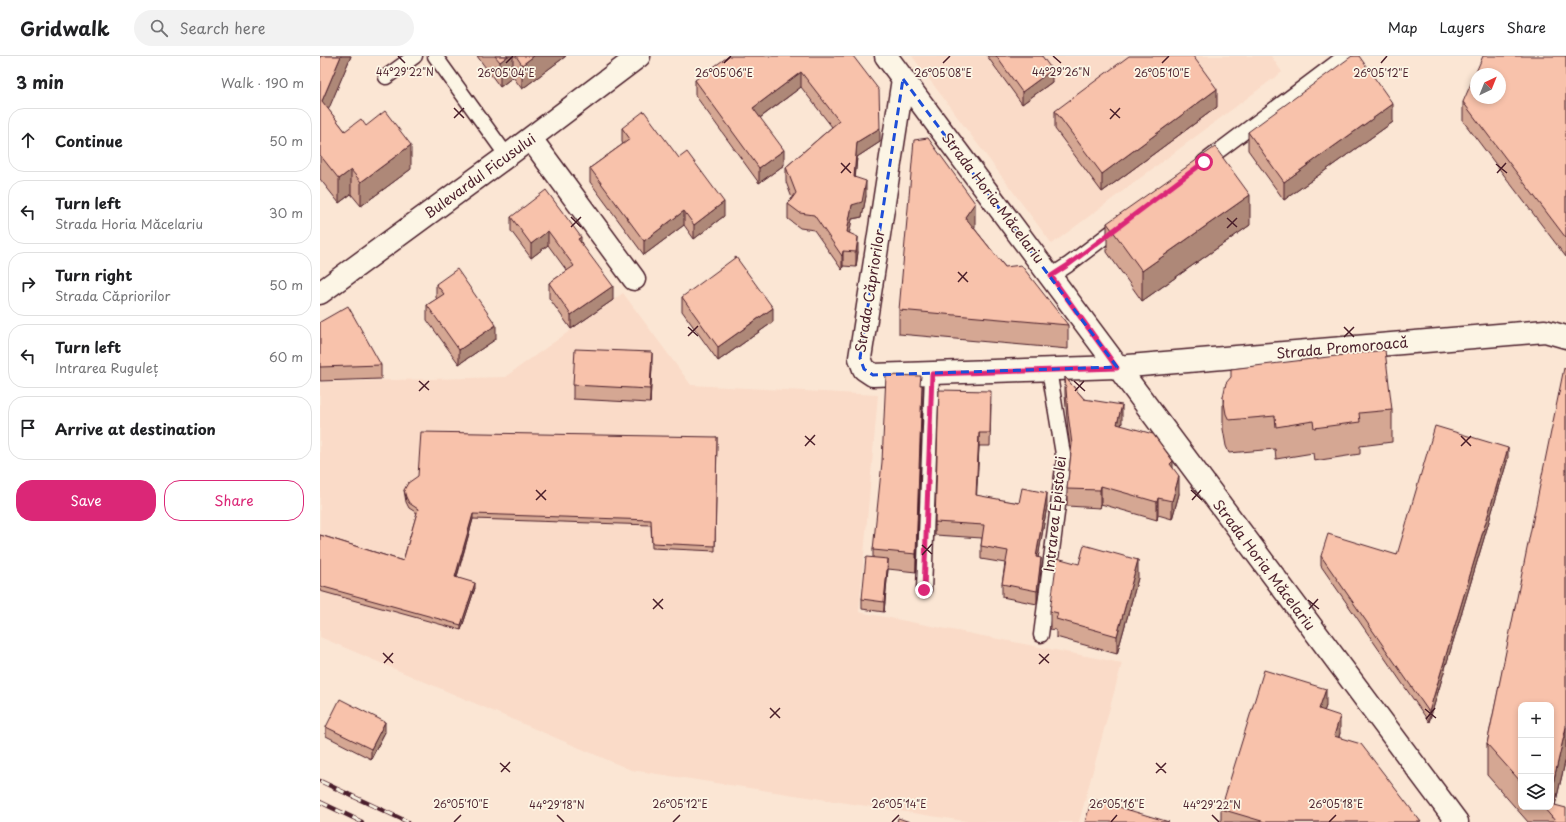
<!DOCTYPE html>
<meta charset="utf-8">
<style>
:root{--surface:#fff;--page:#f2f2f2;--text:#202124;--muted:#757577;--line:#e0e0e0;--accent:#db2777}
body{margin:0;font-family:"Playpen Sans",sans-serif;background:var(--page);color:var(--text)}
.controls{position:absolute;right:12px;bottom:12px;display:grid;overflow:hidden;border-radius:8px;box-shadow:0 2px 6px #0003}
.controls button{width:36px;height:36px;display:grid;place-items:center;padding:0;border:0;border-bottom:1px solid var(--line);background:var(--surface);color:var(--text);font:20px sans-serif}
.compass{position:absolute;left:1150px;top:12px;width:36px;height:36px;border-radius:50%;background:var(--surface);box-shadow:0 2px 6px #0003;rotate:43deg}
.stop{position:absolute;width:12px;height:12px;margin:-9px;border:3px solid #db2777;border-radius:50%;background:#fff}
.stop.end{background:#db2777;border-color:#fff;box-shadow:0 1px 4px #0008}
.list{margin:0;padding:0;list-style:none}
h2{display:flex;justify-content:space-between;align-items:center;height:52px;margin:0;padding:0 16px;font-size:17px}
h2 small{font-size:13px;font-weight:400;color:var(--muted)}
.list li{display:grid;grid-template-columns:26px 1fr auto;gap:12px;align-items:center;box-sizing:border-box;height:64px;margin:0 8px 8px;padding:0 8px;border:1px solid var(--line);border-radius:16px}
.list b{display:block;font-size:15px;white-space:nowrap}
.list p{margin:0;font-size:13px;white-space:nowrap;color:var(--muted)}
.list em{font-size:13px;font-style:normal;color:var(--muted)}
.actions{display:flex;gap:8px;padding:12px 16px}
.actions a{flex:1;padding:9px 0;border:1px solid var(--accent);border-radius:16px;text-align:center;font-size:14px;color:var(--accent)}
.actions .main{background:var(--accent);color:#fff}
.icon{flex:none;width:22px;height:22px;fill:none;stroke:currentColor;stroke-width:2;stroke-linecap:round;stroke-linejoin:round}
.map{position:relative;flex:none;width:1246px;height:766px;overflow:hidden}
header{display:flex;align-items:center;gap:24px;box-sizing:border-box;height:56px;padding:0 20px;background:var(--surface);border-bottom:1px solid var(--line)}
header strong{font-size:19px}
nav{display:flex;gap:22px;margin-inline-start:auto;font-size:14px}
.search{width:280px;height:36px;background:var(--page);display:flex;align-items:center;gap:10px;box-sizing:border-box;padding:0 14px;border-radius:22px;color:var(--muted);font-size:15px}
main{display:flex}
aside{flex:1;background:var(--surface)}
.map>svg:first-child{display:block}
.built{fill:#fadbc8}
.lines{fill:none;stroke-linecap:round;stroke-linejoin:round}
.lane-casing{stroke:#4a1f2b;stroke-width:17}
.street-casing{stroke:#4a1f2b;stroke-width:25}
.secondary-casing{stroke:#4a1f2b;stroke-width:25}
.lane{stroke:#fcf5e5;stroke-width:14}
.street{stroke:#fcf5e5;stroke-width:22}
.secondary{stroke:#fcf5e5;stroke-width:22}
.rail-casing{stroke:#4a1f2b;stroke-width:4.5}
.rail{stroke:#fcf5e5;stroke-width:3;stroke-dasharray:9;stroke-linecap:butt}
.wall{fill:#d5a793;stroke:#4a1f2b;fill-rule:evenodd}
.shaded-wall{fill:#ae8878;stroke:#4a1f2b}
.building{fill:#f8c2ab;stroke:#4a1f2b;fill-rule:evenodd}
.route{stroke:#db2777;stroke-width:5}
.marked{fill:none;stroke:#1d4ed8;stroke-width:3;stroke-dasharray:8 5;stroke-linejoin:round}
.ticks{fill:none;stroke:#4a1f2b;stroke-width:1.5}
.labels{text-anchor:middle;stroke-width:3.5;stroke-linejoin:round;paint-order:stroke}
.street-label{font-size:14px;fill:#4a1f2b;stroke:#fcf5e5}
.ticks-label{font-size:10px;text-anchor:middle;fill:#4a1f2b;stroke:#fcf5e5;stroke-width:3.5;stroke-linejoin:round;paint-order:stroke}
</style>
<header>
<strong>Gridwalk</strong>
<div class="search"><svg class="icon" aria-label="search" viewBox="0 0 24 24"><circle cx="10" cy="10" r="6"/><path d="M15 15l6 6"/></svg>Search here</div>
<nav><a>Map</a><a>Layers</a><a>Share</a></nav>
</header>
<main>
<aside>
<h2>3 min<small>Walk · 190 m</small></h2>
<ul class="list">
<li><svg class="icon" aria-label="ahead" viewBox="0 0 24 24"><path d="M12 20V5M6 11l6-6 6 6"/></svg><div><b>Continue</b></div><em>50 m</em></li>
<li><svg class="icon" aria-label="left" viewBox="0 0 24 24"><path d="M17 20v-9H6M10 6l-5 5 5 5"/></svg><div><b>Turn left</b><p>Strada Horia Măcelariu</p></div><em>30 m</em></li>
<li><svg class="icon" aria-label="right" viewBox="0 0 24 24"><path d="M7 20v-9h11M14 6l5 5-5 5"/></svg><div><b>Turn right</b><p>Strada Căpriorilor</p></div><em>50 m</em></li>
<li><svg class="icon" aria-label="left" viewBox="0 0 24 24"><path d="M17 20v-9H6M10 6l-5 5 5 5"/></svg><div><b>Turn left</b><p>Intrarea Ruguleț</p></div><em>60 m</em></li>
<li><svg class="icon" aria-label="arrive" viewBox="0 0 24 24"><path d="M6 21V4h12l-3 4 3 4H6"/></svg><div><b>Arrive at destination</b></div></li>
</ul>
<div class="actions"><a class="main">Save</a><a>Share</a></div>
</aside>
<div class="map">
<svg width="1246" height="766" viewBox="0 0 1246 766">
<rect width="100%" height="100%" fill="#fbe6d4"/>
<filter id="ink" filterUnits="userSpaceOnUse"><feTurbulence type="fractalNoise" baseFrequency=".025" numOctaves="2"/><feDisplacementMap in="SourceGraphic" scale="8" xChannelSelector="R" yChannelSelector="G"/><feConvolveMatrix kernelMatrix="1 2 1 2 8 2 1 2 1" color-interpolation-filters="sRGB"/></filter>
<g filter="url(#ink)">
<!-- built -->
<g class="built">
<polygon points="592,0 951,0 962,16 732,188"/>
<polygon points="303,237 371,329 558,339 539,556 802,607 759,766 651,766 311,714 0,581 0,326 185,321"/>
</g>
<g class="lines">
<defs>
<g id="lane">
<polyline points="115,0 187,100"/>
<polyline points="66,21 95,0"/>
<polyline points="884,106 1025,0"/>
<polyline points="731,220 748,209 802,168"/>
<polyline points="604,534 612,318"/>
<polyline points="721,579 744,404 729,314"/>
</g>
<g id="street">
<polyline points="566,0 1137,766"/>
<polyline points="583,23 540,302 544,313 553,319 797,311 1225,275 1246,281"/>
<polyline points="211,83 314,223"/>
</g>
<polyline id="secondary" points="0,237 187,100 319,0"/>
</defs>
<!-- lane casing -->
<use href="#lane" class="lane-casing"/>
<!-- street casing -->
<use href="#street" class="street-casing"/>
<!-- secondary casing -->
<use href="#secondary" class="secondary-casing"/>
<!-- lane -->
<use href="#lane" class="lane"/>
<!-- street -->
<use href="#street" class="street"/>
<!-- secondary -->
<use href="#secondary" class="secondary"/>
<defs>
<g id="rail">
<polyline points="0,725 88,766"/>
<polyline points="0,746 42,766"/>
</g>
</defs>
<!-- rail casing -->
<use href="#rail" class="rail-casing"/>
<!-- rail -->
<use href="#rail" class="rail"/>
</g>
<!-- wall -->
<g class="wall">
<polygon points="0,0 31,0 8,53 25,75 46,70 91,113 41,150 31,138 19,147 0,123"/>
<polygon points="157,0 246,0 202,33 193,21 180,31"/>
<polygon points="533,0 560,86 537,101 535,122 546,140 542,161 532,163 529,177 538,196 536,211 523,210 522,214 494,174 480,172 468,163 468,148 472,142 466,126 466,111 512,71 481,31 440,62 464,109 439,127 375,39 375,24"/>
<polygon points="667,0 722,0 732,26 702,48"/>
<polygon points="1246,0 1246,201 1143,65 1143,46"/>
<polygon points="897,51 782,136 735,73 735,55"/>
<polygon points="1073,66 964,144 928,94 928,76"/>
<polygon points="302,72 359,102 404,160 374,183 364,169 324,199 270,126 270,112 303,88 302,86"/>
<polygon points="191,161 261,186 293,244 251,273 229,242 229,227 247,215 228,189 211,202 191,175"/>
<polygon points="787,167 930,169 822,245 787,196"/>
<polygon points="655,171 654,172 685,211 748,269 748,293 579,278 579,254"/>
<polygon points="116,228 176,283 139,308 107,264 107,249 117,243 116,242"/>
<polygon points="362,241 453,266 398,305 362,255"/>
<polygon points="0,266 61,309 61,323 0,325"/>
<polygon points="332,310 330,347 253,343 253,329"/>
<path d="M1246,313V702L1235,749L1246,766H1208L1167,719V688ZM1201,649L1231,751H1201Z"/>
<polygon points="745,321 764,343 802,366 801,370 853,412 859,438 852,463 838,459 837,464 781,448 780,452 747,450 747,433 751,397 748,376 745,339"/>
<polygon points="601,329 602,346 596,516 568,513 564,556 542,553 542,543 553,501 553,494"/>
<polygon points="903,341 1072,354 1072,386 1040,390 1040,398 994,405 993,397 956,403 955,393 909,397 906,390 903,373"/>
<polygon points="671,348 670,390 659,390 656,440 699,447 727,450 718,501 721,515 717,548 682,541 682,528 685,507 661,503 661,490 662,482 615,479 615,466"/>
<polygon points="397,381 395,495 332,492 331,469 153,463 137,521 155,532 141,574 0,535 0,479 83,505 97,457 89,452 86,446 84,434"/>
<polygon points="1188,402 1109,666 1001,510 1001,500 1077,499"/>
<polygon points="759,508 818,522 797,598 736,581 736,574 730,573 730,555"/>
<polygon points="1006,650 1004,655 1020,677 1019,681 1101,766 901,766 901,753"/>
<polygon points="6,671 65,676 51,703 6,680"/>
</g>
<!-- shaded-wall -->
<g class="shaded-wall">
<polygon points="21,0 31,0 2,69 2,45"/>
<polygon points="188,0 193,0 193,21 180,31 180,6"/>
<polygon points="214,0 246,0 202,33 202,9"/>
<polygon points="732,14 732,26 702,48 702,36"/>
<polygon points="481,16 481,31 433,67 433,52"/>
<polygon points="897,33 897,51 782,136 782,118"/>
<polygon points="1073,48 1073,66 964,144 964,126"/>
<polygon points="560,72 560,86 537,101 534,136 534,121 537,86"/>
<polygon points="91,89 91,113 41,150 41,126"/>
<polygon points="464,94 464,109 439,127 439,112"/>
<polygon points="31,114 31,138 19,147 19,123"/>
<polygon points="546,125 546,140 542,161 532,163 527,191 527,176 532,149"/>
<polygon points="930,139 930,169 822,245 822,215"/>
<polygon points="404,146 404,160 374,183 374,169"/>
<polygon points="655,147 655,171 645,185 645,161"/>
<polygon points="364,155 364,169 324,199 324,185"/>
<polygon points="228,175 228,189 211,202 211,188"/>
<polygon points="261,181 261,195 258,183"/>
<polygon points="538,181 538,196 536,211 536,196"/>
<polygon points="523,195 523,210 522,214 522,200"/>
<polygon points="293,230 293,244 251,273 251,259"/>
<polygon points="453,252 453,266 398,305 398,291"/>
<polygon points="176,269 176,283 139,308 139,294"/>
<polygon points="332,296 332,310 330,347 330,333"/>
<polygon points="602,329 602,346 596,516 596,498"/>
<polygon points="802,349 802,366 797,386 797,368"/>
<polygon points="659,377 659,390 656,452 656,439"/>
<polygon points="1188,392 1188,402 1109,666 1109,656"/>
<polygon points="853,405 853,423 850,408"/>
<polygon points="859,420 859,438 852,463 852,445"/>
<polygon points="781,430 781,448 780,452 780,434"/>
<polygon points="727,437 727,450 716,514 716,501"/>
<polygon points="838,442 838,459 837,464 837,446"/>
<polygon points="153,458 153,463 135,526 135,521"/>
<polygon points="721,502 721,515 717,548 717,535"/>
<polygon points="568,503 568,513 564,556 564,546"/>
<polygon points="818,504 818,522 797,598 797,580"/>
<polygon points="155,527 155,532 141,574 141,569"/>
<polygon points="1006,633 1006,650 999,670 999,653"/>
<polygon points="1020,660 1020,677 1014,697 1014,680"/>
<polygon points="65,666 65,676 51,703 51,693"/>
<polygon points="1246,671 1246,702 1232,762 1231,751 1231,736"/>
</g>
<!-- building -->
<g class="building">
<polygon points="0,0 21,0 2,45 25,75 41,63 46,70 65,55 91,89 41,126 31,114 19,123 0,99"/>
<polygon points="175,0 188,0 180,6"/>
<polygon points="196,0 214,0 202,9"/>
<polygon points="409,0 533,0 559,34 560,72 537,86 534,121 546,125 542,146 532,149 527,176 538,181 536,196 523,195 522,200 494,159 480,157 468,148 476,137 466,111 519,65 481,16 433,52 464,94 439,112 375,24"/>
<polygon points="676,0 722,0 732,14 702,36"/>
<polygon points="809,0 873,0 897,33 782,118 735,55"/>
<polygon points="1032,0 1039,0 1073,48 964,126 928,76"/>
<path d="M1163,0H1246V182L1143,46ZM1156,18H1180V42H1156Z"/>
<polygon points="324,55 359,102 367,96 404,146 374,169 364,155 324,185 270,112 310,83 302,72"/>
<polygon points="608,82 655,147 645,161 685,211 701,209 748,269 579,254 594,84"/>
<polygon points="895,91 930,139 822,215 787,167"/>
<polygon points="226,134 261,181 258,183 293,230 251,259 229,227 254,210 228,175 211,188 191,161"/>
<polygon points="416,201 453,252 398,291 362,241"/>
<polygon points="137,213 176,269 139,294 107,249 124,238 116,228"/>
<polygon points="28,250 61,309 0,311 0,266"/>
<polygon points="255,293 332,296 330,333 253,329"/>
<polygon points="1065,294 1072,354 1039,357 1040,366 994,372 993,365 956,371 955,360 909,364 906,358 903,341 906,327 911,321 911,313"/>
<polygon points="1244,312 1246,313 1246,671 1231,736 1231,649 1201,649 1201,726 1167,688"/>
<polygon points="566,319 601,320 600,329 602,329 596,498 553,494 562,406"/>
<polygon points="745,321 764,343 802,349 797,368 833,378 853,405 850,408 859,420 852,445 838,442 837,446 781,430 780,434 747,433 752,388 748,358"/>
<polygon points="619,334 671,335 670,377 659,377 656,439 699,447 702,432 727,437 716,501 721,502 717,535 682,528 688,495 661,490 664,469 615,466"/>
<polygon points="1115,370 1188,392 1109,656 1001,500 1008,478 1077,499"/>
<polygon points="101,376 397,381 395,490 332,487 331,464 153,458 135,521 155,527 141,569 0,530 0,479 83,505 98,453 89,447 86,441 84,434 88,427 98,420"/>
<polygon points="764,489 818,504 797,580 736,563 738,557 730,555 737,502 759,508"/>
<polygon points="546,501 568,503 564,546 542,543"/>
<polygon points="944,614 1006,633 999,653 1020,660 1014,680 1041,688 1101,766 945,766 901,753"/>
<polygon points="20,643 65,666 51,693 6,671"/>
<polygon points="772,743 849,766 765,766"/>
<polygon points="1231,748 1246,752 1246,766 1236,766 1223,751 1231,751"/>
<polygon points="578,762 590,766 577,766"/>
</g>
</g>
<g class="lines" filter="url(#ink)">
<!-- route -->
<polyline class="route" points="604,534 612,318 797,312 731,220 748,209 884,106"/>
</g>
<!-- marked area -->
<path class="marked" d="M583,23L797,311L553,319L544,313L540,302Z"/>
<!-- ticks -->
<path class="ticks" d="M78,0L85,7M733,0L741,7M186,7L193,0M404,7L411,0M623,7L630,0M842,7L849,0M1061,7L1067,0M134,52L144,62M790,53L800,62M134,62L144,52M790,63L800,52M521,107L531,117M1176,108L1187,117M521,117L530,107M1177,117L1186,107M251,161L261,171M907,162L917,171M251,171L261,161M907,172L917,162M638,216L648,226M638,226L647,216M368,271L378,280M1024,271L1034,281M368,280L378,270M1024,281L1034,271M99,325L109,334M754,325L765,335M99,335L109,325M755,335L764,325M485,380L495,389M1141,380L1151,390M485,390L495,379M1141,390L1151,380M216,434L226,444M871,434L882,444M216,444L226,434M872,444L881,434M602,489L612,498M602,499L612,488M333,543L343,553M988,544L999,553M333,553L343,543M989,553L998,543M63,597L73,607M719,598L729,607M64,607L73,597M719,608L729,598M450,652L460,662M1105,653L1116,662M450,662L460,652M1106,663L1115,652M180,707L190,716M836,707L846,717M181,716L190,706M836,717L846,707M237,759L244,766M892,759L899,766M134,766L141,759M353,766L360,759M572,766L579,759M791,766L797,759M1009,766L1016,759"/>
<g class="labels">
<!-- street labels -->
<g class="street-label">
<text transform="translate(160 120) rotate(-36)" y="5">Bulevardul Ficusului</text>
<text transform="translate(673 142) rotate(53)" y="5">Strada Horia Măcelariu</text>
<text transform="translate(550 235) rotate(-81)" y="5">Strada Căpriorilor</text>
<text transform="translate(1022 292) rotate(-5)" y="5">Strada Promoroacă</text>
<text transform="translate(735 458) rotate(-84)" y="5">Intrarea Epistolei</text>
<text transform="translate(944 509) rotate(53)" y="5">Strada Horia Măcelariu</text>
</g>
</g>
<g class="ticks-label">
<text x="85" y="20">44°29'22"N</text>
<text x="741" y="20">44°29'26"N</text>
<text x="186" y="21">26°05'04"E</text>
<text x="404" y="21">26°05'06"E</text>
<text x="623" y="21">26°05'08"E</text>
<text x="842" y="21">26°05'10"E</text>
<text x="1061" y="21">26°05'12"E</text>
<text x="141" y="752">26°05'10"E</text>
<text x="360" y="752">26°05'12"E</text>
<text x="579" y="752">26°05'14"E</text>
<text x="797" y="752">26°05'16"E</text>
<text x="1016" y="752">26°05'18"E</text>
<text x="237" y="753">44°29'18"N</text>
<text x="892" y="753">44°29'22"N</text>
</g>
</svg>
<div class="controls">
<button>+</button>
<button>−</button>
<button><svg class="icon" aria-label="layers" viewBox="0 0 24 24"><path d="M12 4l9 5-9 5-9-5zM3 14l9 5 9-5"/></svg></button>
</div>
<svg class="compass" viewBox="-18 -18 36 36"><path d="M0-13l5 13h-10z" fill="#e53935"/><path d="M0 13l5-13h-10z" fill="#757577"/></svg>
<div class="stop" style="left:884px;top:106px"></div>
<div class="stop end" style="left:604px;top:534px"></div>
</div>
</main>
